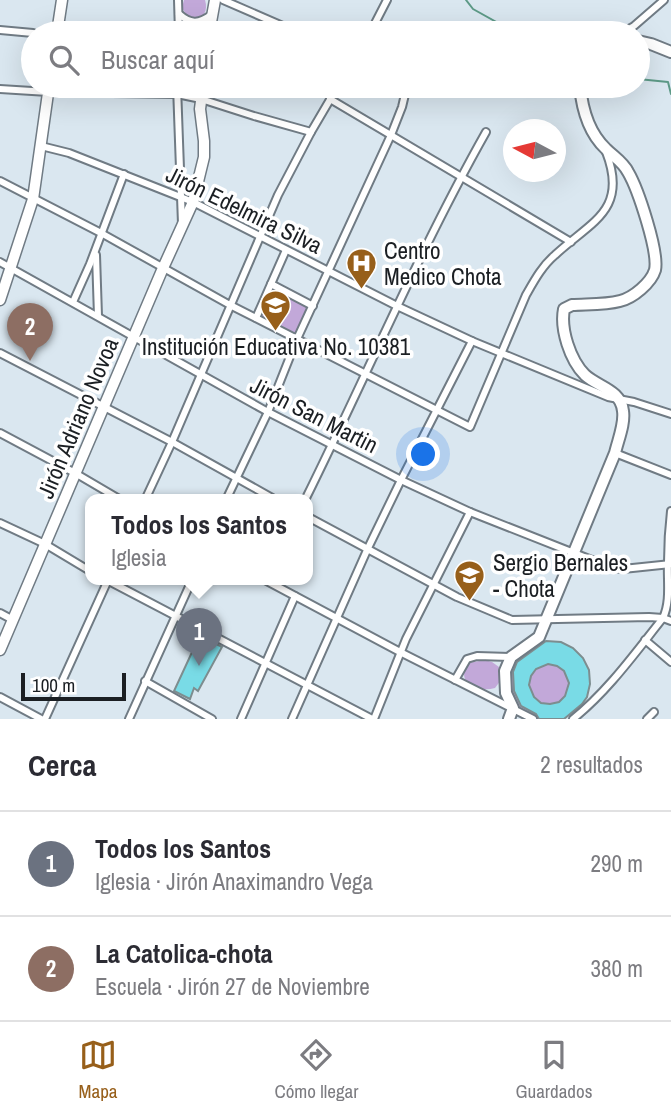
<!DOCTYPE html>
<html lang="es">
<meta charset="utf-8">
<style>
:root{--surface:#fff;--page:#f7f7f7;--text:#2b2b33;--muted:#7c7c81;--line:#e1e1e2;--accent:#975f1a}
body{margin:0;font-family:"Archivo Narrow",sans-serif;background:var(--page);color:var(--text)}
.compass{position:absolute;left:503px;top:119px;width:63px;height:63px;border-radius:50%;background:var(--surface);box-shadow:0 7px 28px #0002;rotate:277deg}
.scale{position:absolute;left:21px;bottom:18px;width:105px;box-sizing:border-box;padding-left:7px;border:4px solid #1b1f23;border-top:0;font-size:19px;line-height:24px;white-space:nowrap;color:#1b1f23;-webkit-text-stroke:5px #fff;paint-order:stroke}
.you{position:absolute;left:424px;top:455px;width:24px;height:24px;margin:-18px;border:5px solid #fff;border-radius:50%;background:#1a73e8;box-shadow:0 0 0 10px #1a73e833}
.badge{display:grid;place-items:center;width:46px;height:46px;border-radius:50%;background:var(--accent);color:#fff;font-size:23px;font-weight:700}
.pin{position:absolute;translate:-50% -58px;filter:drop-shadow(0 2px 4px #0008)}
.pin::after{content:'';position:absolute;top:37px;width:24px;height:21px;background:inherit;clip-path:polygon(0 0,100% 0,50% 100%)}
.popup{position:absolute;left:85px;top:494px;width:228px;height:91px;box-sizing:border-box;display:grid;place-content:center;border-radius:14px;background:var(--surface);filter:drop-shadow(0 2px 5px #0005);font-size:23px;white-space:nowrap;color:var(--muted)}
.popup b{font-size:26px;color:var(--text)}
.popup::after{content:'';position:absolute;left:50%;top:100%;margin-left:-14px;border:14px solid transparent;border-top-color:var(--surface)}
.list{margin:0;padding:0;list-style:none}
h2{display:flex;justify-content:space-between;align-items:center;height:91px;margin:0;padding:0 28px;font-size:30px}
h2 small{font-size:23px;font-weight:400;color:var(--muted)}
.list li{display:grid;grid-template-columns:46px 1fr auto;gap:21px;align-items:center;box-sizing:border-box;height:105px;padding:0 28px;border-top:2px solid var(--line)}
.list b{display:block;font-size:26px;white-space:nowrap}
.list p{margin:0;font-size:23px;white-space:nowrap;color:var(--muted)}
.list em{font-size:23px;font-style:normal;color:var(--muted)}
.icon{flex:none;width:38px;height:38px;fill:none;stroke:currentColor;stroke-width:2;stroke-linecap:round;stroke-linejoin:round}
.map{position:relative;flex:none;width:671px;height:719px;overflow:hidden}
.search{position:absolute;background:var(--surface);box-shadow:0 7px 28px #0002;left:21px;right:21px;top:21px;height:77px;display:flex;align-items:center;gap:18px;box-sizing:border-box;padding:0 24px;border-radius:38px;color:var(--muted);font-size:26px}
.sheet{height:301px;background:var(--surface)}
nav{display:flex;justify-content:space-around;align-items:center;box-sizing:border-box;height:98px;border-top:2px solid var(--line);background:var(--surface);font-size:19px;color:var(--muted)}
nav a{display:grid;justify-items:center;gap:4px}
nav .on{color:var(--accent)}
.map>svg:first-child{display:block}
.green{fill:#c2a8d9}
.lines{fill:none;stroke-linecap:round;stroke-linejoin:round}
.stream{stroke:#5d9a87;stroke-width:2}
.building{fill:#79dbe6;stroke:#7d8d8f;stroke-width:2;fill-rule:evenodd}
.street-casing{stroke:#707b84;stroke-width:10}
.secondary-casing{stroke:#707b84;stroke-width:13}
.primary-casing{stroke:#707b84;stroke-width:14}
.street{stroke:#fff;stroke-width:6}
.secondary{stroke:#fff;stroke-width:10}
.primary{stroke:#fff;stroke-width:10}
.labels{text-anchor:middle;stroke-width:7;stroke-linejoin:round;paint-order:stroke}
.street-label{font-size:23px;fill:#1b1f23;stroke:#fff}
.poi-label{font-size:23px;fill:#1b1f23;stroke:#fff;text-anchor:start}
</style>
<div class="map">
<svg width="671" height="719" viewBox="0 0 671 719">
<rect width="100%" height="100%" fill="#dae7f0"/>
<!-- green -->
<g class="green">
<path d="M184,0H205C209,13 201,22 188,17L182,8Z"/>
<polygon points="272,290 308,306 296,333 260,316"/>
<circle cx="550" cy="681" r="40"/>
<path d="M485,660L492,662L499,667L501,680L495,688C477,693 455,683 468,663Z"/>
</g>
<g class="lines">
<!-- stream -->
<g class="stream">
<polyline points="466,0 473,9 516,33"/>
<polyline points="638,79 668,82 671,94"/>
</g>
</g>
<!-- building -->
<g class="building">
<polygon points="200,635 222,647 198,691 194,688 190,699 174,691"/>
<path d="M546,641L561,642L573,648L583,658L589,670L590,684L587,697L582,704L564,719H539L536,714L521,706L514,691L513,672L517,662ZM548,664L557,666L564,671L569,683L565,696L559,702L550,704L541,703L534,697L529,685L531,676L536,669Z"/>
</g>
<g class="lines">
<defs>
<g id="street">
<polyline points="178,0 179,33"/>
<polyline points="223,0 299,33"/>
<path d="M179,14C190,24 199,24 211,15"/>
<polyline points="0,30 33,33"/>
<polyline points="370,33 387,0"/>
<polyline points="382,33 403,29 405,33"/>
<polyline points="622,33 634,26 664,0"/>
<polyline points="177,86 182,224"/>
<polyline points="0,89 48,92 177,94 201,99 254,116 311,132"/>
<polyline points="330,99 571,242"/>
<polyline points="41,146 69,153 193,202 397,306 472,341 608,397 634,402 671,414"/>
<path d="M0,181L101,233L230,305L470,427L526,295C534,281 542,266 555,255C590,222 629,211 606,152"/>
<polyline points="96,255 98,316"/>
<polyline points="0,262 268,412 401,480 470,512 612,568 623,569 671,564"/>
<polyline points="271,284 313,306"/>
<polyline points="73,302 90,264 124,174"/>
<polyline points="256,318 286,250"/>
<polyline points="0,353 172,442 276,500"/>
<polyline points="0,433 75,473 121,500"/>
<polyline points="615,453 671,475"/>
<polyline points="145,500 172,442 278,195 311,132 338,86"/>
<polyline points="226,500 268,412 297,339 391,135 402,107 407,86"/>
<path d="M305,500C366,377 419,251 486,132"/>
<polyline points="308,517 457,597 512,620 649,617 663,618 671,621"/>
<polyline points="0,523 45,544 90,571"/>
<polyline points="107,580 372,719"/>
<polyline points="265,580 400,652 533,719"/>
<polyline points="0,613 13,620"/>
<polyline points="645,640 671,662"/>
<polyline points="455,680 467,659 477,656 511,657"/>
<polyline points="145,681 212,719"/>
<polyline points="0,697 41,719"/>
<polyline points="45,719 108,580"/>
<polyline points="129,719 192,580"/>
<polyline points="241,719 295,596"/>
<polyline points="292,719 368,548 401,480 472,341"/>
<polyline points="374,719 406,639 470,512"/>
<path d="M573,719C608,691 635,653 663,618C671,601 667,581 668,562C668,545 669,528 671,511"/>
<polyline points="647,719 654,712"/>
</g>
<g id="secondary">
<polyline points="57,33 62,0"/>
<polyline points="209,33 215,0"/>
<polyline points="0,300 33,199 49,86"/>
<polyline points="0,650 163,268 193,202 204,157 204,141 200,109 203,86"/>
</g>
<g id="primary">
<polyline points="638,41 651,44 671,52"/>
<path d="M509,719L513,708L506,693L505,671L511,657L539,637L615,453C618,440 625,424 623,411C621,390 598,387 585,375C570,360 560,329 564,309L572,305C587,304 605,305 620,301C633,298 651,283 655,270C659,252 638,189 628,172C623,162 614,157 606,149C589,133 582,108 580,86"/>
</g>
</defs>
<!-- street casing -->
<use href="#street" class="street-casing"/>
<!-- secondary casing -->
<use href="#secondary" class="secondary-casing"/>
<!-- primary casing -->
<use href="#primary" class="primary-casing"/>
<!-- street -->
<use href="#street" class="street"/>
<!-- secondary -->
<use href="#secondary" class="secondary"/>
<!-- primary -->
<use href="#primary" class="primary"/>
</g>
<!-- icons -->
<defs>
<symbol id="hospital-pin" viewBox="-11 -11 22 30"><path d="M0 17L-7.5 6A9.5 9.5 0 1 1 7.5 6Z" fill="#975f1a" stroke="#fff"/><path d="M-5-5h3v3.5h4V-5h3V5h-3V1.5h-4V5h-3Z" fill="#fff"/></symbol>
<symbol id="school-pin" viewBox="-11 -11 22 30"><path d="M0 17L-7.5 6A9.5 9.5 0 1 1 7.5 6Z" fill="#975f1a" stroke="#fff"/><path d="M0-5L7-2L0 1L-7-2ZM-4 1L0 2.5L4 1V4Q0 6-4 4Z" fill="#fff"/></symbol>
</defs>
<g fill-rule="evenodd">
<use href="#hospital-pin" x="344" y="246" width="35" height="47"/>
<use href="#school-pin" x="258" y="288" width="35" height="47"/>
<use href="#school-pin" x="452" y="558" width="35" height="47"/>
</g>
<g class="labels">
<!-- street labels -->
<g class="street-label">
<text transform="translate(244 210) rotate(26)" y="8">Jirón Edelmira Silva</text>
<text transform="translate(314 415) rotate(27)" y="8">Jirón San Martin</text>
<text transform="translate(78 418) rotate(-67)" y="8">Jirón Adriano Novoa</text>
</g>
<!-- poi labels -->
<g class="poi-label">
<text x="384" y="259">Centro<tspan x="384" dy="26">Medico Chota</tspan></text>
<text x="276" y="355" text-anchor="middle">Institución Educativa No. 10381</text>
<text x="493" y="571">Sergio Bernales<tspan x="493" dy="26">- Chota</tspan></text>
</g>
</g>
</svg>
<svg class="compass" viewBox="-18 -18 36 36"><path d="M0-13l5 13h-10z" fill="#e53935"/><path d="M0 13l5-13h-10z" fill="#7c7c81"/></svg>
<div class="scale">100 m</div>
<div class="you"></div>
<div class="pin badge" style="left:199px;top:666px;background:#6b7280">1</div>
<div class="popup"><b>Todos los Santos</b>Iglesia</div>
<div class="pin badge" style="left:30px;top:361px;background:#8d6e63">2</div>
<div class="search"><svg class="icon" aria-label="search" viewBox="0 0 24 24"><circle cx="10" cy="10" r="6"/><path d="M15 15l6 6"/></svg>Buscar aquí</div>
</div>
<section class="sheet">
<h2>Cerca<small>2 resultados</small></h2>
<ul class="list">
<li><span class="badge" style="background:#6b7280">1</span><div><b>Todos los Santos</b><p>Iglesia · Jirón Anaximandro Vega</p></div><em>290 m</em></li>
<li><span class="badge" style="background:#8d6e63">2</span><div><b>La Catolica-chota</b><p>Escuela · Jirón 27 de Noviembre</p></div><em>380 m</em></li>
</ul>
</section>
<nav>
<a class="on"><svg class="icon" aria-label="map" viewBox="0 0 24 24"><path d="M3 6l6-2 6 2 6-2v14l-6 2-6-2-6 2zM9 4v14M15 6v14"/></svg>Mapa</a>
<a><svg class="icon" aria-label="directions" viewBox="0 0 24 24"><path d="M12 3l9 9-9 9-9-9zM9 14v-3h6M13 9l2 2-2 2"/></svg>Cómo llegar</a>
<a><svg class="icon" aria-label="saved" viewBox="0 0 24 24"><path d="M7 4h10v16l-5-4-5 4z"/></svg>Guardados</a>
</nav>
